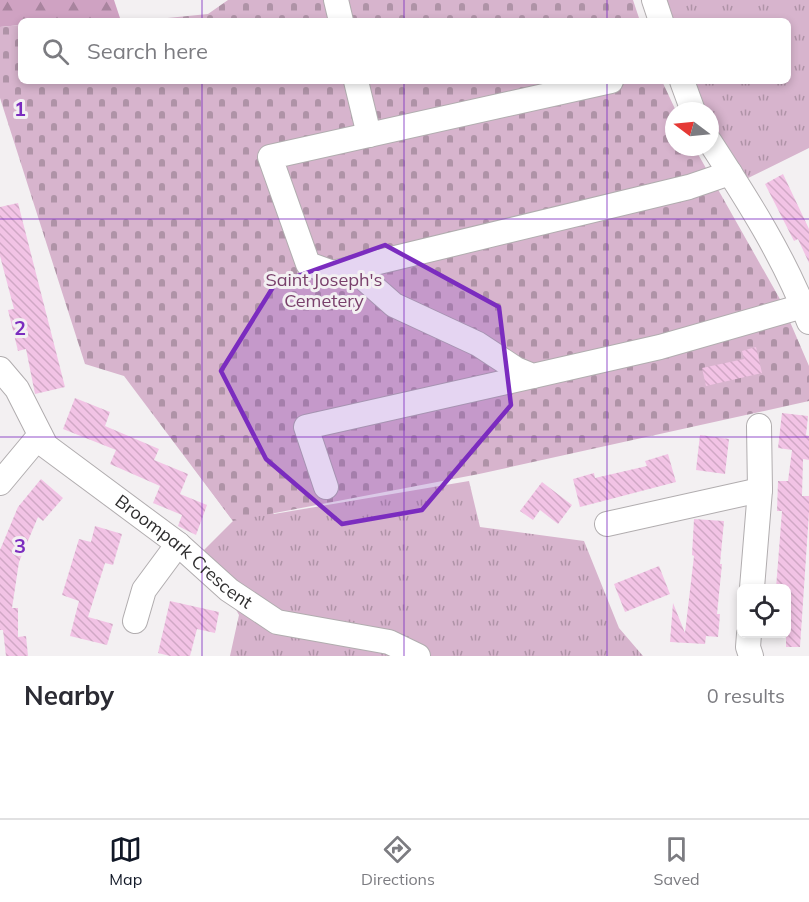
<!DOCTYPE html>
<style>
:root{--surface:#fff;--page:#f2f2f3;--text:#2b2b33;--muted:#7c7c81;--line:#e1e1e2;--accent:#111827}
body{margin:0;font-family:Mulish,sans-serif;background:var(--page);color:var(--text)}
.controls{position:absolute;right:18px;bottom:18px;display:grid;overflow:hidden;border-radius:9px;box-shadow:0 3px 9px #0003}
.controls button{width:54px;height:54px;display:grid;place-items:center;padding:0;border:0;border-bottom:2px solid var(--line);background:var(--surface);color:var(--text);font:30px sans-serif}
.compass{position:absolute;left:665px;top:102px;width:54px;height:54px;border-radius:50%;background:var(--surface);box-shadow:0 3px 9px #0003;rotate:286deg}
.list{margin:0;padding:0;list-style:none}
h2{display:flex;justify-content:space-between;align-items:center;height:78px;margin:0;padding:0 24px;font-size:26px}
h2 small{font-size:20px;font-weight:400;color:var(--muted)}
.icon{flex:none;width:33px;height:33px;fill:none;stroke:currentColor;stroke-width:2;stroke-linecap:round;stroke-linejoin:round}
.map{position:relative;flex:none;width:809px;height:656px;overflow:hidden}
.search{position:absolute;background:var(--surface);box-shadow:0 3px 9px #0003;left:18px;right:18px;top:18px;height:66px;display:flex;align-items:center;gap:15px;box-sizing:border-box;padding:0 21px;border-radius:9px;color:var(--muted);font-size:22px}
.sheet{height:162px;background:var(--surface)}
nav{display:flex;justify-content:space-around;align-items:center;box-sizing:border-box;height:84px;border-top:2px solid var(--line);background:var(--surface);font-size:16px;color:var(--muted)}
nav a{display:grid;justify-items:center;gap:3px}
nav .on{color:var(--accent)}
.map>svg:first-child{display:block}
.grass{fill:url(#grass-tufts)}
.forest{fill:url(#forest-firs)}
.cemetery{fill:url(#cemetery-stones)}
.building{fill:url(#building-back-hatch)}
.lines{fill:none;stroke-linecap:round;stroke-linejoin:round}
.minor-casing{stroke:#b1adaf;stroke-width:26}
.minor{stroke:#fff;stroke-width:24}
.marked{fill:#7b2cbf;fill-opacity:0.2;stroke:#7b2cbf;stroke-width:4.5;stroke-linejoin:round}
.grid{fill:none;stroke:#7b2cbf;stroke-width:1.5;stroke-opacity:0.55}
.labels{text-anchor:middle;stroke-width:6;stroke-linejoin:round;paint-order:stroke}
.park-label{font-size:18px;fill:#79406b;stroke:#f3f0f2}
.street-label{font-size:18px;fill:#2f2e2f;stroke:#f3f0f2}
.grid-label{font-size:20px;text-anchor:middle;font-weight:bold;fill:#7b2cbf;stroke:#f3f0f2;stroke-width:6;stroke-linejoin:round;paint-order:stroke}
</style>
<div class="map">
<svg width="809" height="656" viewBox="0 0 809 656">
<defs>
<pattern id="grass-tufts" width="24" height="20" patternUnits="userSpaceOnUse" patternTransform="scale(1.5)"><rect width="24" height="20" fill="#d7b4cd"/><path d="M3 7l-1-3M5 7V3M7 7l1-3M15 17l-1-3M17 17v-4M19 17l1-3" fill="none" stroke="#af93a7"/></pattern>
<pattern id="forest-firs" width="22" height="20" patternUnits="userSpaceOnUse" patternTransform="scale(1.5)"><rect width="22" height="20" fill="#cfa2c2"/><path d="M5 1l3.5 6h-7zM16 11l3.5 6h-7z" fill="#a8849e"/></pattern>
<pattern id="cemetery-stones" width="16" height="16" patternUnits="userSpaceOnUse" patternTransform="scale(1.5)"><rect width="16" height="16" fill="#d7b4cd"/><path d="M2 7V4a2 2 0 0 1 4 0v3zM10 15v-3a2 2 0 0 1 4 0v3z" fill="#af93a7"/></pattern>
<pattern id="building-back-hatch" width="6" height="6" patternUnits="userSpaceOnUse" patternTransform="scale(1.5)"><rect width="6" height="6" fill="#f2c3e5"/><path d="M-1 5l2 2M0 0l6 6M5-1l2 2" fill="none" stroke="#d0a8c5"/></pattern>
</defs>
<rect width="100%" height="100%" fill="#f3f0f2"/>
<!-- grass -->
<g class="grass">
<polygon points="667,0 809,0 809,148 744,180 710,121 710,111 704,111 694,81 788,81 788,21 674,21"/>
<polygon points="245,436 255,493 274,514 469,481 480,527 584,541 619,628 643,656 230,656 239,615 203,551 233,521 193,467"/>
</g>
<!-- forest -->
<polygon class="forest" points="0,0 114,0 121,21 21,21 21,25 0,27"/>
<!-- cemetery -->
<g class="cemetery">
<polygon points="228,0 633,0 640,21 137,21 208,14"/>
<polygon points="21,25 21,81 662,81 676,111 674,111 674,147 694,147 781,301 809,366 809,401 479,474 233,521 124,376 85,364 0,98 0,27"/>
</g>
<!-- building -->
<g class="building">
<polygon points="783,174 809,229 809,263 798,239 794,241 765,184"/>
<polygon points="18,203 65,387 35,394 26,349 18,351 8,310 14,309 0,256 0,207"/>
<polygon points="756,347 762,373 706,386 702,368 744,359 742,351"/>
<polygon points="75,398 110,412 105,426 159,449 154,460 188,474 180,494 207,505 196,535 178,526 182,515 153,503 160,486 110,464 116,450 63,429"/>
<polygon points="782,413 808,416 806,435 809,436 809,460 803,459 802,496 809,496 809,512 800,647 786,647 786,588 776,588 782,511 777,511 778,481 788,481 792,450 778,448"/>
<polygon points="700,435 729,439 725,474 696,470"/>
<polygon points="668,454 676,482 580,507 573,479 594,473 595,478 647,466 645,461"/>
<polygon points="41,479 63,498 43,521 38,517 19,562 12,608 18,608 18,637 26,636 28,656 6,656 3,630 0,630 0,550 18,507"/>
<polygon points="542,482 572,505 558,524 540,510 533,520 520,511"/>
<polygon points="694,519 724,521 720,564 722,564 717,614 720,614 718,637 706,636 705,644 670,642 673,603 685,633 694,556 692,555"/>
<polygon points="95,526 122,534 113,565 105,563 88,617 113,624 107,645 70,636 79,601 62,595 79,539 91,542"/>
<polygon points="659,566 670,594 625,612 614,584"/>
<polygon points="170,601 219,612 215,633 197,629 190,656 170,656 158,653"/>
</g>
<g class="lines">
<defs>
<g id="minor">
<polyline points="336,0 341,21"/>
<polyline points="654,0 661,21"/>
<polyline points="356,81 369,135"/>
<polyline points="611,81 270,157 308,264 333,273 689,187 730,173"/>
<polyline points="682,81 693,111"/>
<path d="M710,142C747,199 785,258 809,322"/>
<polyline points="352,268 394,305 478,344 516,369 533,376 660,347 803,306"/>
<path id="s1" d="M0,369L17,389L46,446L178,544L229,590L277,622L389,642L418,656"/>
<polyline points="0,483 40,435"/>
<polyline points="326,487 306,427 533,376"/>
<polyline points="607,524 760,490"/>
<polyline points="752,588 760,490 759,426"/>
<polyline points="135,621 144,590 178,544"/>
<polyline points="749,634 748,647 751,656"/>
</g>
</defs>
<!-- minor casing -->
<use href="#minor" class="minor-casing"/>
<!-- minor -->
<use href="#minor" class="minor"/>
</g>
<!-- marked area -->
<path class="marked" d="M385,245L499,307L511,405L422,510L342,524L266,459L221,371L275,284Z"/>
<!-- grid -->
<path class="grid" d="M202,0V21M404,0V21M607,0V21M202,81V656M404,81V656M607,81V656M0,219H809M0,437H809"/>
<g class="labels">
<!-- park labels -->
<g class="park-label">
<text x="324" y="286">Saint Joseph's<tspan x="324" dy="21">Cemetery</tspan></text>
</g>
<!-- street labels -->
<g class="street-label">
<text dy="6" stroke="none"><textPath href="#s1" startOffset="264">Broompark Crescent</textPath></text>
</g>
</g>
<g class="grid-label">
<text x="20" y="116">1</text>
<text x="20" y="335">2</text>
<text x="20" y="553">3</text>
</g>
</svg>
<div class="controls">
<button><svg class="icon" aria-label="locate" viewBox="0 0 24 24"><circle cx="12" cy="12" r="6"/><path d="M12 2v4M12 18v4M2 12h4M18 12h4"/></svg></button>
</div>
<svg class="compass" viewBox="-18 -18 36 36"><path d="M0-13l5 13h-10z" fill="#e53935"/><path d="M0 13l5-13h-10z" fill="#7c7c81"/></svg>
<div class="search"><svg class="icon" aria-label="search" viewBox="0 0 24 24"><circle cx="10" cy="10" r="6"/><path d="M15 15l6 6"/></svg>Search here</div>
</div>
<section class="sheet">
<h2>Nearby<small>0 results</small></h2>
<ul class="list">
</ul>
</section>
<nav>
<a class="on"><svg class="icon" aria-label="map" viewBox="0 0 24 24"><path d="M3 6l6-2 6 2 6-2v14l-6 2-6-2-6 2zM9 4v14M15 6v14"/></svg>Map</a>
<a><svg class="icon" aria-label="directions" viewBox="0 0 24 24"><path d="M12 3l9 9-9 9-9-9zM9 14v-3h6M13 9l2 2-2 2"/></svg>Directions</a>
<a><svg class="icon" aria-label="saved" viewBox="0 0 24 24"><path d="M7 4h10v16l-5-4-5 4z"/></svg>Saved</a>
</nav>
